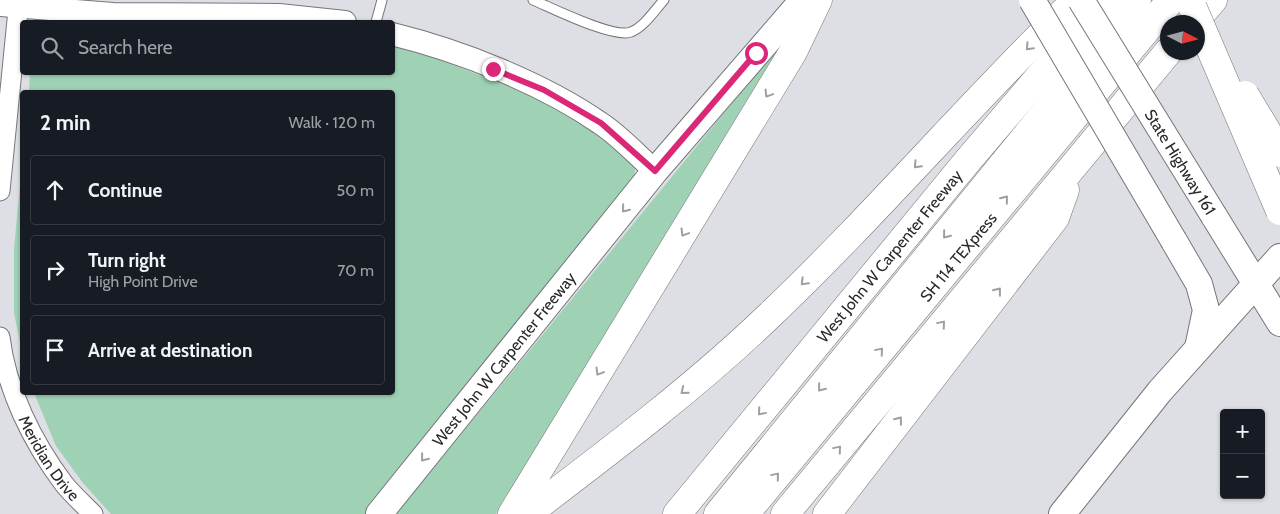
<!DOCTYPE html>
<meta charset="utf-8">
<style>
:root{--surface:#171b24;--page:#20242c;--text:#f1f3f6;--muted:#9ea1a6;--line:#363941}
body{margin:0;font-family:Cabin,sans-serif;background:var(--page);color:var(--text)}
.controls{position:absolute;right:15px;bottom:15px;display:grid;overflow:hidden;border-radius:5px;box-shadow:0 1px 4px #0004}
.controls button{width:45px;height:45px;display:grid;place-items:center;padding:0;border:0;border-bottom:1px solid var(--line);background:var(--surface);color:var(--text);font:25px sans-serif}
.compass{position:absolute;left:1160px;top:15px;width:45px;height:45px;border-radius:50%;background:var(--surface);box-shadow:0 1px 4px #0004;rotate:96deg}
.stop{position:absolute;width:15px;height:15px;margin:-11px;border:4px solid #db2777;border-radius:50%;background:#fff}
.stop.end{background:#db2777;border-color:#fff;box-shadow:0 1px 5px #0008}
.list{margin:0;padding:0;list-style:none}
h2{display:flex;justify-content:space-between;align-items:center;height:65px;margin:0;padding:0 20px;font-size:21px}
h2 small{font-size:16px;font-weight:400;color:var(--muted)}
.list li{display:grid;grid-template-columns:32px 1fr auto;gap:15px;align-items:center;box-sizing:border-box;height:70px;margin:0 10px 10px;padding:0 10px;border:1px solid var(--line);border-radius:5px}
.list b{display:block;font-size:19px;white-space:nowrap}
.list p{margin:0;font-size:16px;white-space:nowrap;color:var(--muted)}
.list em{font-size:16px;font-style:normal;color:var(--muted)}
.icon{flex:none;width:28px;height:28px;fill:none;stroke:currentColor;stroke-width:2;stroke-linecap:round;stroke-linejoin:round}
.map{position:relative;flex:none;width:1280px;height:514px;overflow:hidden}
.search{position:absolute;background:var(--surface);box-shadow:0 1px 4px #0004;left:20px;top:20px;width:375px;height:55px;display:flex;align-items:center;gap:12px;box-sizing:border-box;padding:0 18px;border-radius:5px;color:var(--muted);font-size:19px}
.panel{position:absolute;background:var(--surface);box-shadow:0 1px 4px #0004;left:20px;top:90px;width:375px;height:305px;border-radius:5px}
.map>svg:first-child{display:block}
.green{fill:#9fd2b4}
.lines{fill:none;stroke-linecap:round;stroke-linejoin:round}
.service-casing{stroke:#75767a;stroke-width:11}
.minor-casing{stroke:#75767a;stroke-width:21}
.tertiary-casing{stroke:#75767a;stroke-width:24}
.secondary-casing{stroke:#75767a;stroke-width:28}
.motorway-casing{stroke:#75767a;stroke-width:29}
.service{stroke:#fff;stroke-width:9}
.minor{stroke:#fff;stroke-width:19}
.tertiary{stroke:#fff;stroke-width:22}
.secondary{stroke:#fff;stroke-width:26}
.motorway{stroke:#fff;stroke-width:28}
.secondary-bridge-casing{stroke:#75767a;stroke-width:28;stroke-linecap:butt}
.motorway-bridge-casing{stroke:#75767a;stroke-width:29;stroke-linecap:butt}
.secondary-bridge{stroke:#fff;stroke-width:26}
.motorway-bridge{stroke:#fff;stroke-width:28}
.oneway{stroke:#9f9fa0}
.route{stroke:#db2777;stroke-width:6}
.labels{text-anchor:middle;stroke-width:4;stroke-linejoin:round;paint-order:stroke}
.street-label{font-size:16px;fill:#29292b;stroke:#fff}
</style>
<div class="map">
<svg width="1280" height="514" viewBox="0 0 1280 514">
<rect width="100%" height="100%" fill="#dedfe4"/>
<!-- green -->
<g class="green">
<polygon points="782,42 496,514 396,514"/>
<polygon points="393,46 435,58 523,92 601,134 632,161 635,169 634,179 367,514 111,514 83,483 56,446 34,393 392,392 392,92 29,92 30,73 392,72"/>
<polygon points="22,165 22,352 14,313 14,249"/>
</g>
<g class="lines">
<defs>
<g id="service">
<path d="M533,0C552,8 614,39 631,32C644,27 654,11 664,0"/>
<polyline points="376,22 382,0"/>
</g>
<g id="minor">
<polyline points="0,191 19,0"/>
<path id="s1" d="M0,337C6,389 33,443 64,484C72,494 83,504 93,514"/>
</g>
<g id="tertiary">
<polyline points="0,5 113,14 279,15 345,22"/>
<path d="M392,34C461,51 542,83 600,123C620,136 637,155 655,171"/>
</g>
<g id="secondary">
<polyline points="1214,216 1280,323"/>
<polyline points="1174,241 1199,284 1206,310 1198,348"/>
<path id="s2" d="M379,514L655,171L803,0"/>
<polyline points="1062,514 1160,391 1280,257"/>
</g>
<g id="motorway">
<polyline points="1194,22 1213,0"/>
<polyline points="512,514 793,52 818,0"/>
<path d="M527,514C610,451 695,387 770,315C876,214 971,102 1076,0"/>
<path id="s3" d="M677,514L970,158L1105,0"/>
<polyline points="718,514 1137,0"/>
<path id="s4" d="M745,514L1171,0"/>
<polyline points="785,514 1168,52"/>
<polyline points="827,514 1055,218 1065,190"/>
</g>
</defs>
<!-- service casing -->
<use href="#service" class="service-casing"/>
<!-- minor casing -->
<use href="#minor" class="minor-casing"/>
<!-- tertiary casing -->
<use href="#tertiary" class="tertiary-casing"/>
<!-- secondary casing -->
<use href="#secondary" class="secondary-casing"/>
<!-- motorway casing -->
<use href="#motorway" class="motorway-casing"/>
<!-- service -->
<use href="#service" class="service"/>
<!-- minor -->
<use href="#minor" class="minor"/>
<!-- tertiary -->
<use href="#tertiary" class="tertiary"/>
<!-- secondary -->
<use href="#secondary" class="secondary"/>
<!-- motorway -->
<use href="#motorway" class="motorway"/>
<defs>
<g id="secondary-bridge">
<polyline points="1032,0 1174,241"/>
<path id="s5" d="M1081,0L1214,216"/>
</g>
<g id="motorway-bridge">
<polyline points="1193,8 1280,211"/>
<polyline points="1245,95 1280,153"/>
</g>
</defs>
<!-- secondary-bridge casing -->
<use href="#secondary-bridge" class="secondary-bridge-casing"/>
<!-- motorway-bridge casing -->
<use href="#motorway-bridge" class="motorway-bridge-casing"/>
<!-- secondary-bridge -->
<use href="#secondary-bridge" class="secondary-bridge"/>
<!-- motorway-bridge -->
<use href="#motorway-bridge" class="motorway-bridge"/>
</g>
<!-- one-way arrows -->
<defs><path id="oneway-chevron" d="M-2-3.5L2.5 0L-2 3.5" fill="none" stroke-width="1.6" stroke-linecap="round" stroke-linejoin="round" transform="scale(1.25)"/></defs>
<g class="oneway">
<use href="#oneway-chevron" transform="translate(1029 47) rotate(133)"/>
<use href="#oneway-chevron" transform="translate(768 94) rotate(121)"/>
<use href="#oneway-chevron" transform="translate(917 165) rotate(133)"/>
<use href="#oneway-chevron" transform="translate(1005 199) rotate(-51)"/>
<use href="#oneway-chevron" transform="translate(625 209) rotate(129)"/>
<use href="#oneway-chevron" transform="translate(684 233) rotate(121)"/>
<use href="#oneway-chevron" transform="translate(946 235) rotate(129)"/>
<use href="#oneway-chevron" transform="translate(804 282) rotate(135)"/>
<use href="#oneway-chevron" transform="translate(998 291) rotate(-52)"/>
<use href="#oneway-chevron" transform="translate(942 324) rotate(-50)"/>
<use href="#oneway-chevron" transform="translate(880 351) rotate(-50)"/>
<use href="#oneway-chevron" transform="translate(599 372) rotate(121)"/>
<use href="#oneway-chevron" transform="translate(821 388) rotate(129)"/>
<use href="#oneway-chevron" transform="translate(684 391) rotate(141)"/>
<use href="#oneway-chevron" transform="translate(761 412) rotate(130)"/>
<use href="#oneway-chevron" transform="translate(899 420) rotate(-52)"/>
<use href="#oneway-chevron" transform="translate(838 449) rotate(-50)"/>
<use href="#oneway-chevron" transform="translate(424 458) rotate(129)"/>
<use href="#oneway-chevron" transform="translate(776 476) rotate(-50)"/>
</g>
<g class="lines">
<!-- route -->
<polyline class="route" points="493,69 544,90 601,123 655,171 756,53"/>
</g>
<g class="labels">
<!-- street labels -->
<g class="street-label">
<text dy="6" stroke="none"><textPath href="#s5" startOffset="190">State Highway 161</textPath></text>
<text dy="6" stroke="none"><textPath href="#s3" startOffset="334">West John W Carpenter Freeway</textPath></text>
<text dy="6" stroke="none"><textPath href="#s4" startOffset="334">SH 114 TEXpress</textPath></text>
<text dy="6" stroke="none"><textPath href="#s2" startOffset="199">West John W Carpenter Freeway</textPath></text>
<text dy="6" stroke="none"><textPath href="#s1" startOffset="132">Meridian Drive</textPath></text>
</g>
</g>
</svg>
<div class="controls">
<button>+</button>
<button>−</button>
</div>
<svg class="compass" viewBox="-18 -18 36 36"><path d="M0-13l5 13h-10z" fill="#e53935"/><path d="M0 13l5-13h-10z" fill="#9ea1a6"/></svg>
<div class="stop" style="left:756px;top:53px"></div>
<div class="stop end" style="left:493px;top:69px"></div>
<div class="search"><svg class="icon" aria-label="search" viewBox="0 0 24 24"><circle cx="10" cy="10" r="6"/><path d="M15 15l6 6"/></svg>Search here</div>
<section class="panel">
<h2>2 min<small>Walk · 120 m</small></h2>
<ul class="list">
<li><svg class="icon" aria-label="ahead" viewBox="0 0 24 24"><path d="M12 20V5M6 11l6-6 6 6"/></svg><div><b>Continue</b></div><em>50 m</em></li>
<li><svg class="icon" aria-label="right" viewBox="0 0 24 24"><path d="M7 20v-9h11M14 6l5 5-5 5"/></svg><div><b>Turn right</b><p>High Point Drive</p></div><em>70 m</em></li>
<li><svg class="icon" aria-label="arrive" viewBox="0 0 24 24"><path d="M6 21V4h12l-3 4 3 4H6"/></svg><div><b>Arrive at destination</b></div></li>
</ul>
</section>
</div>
